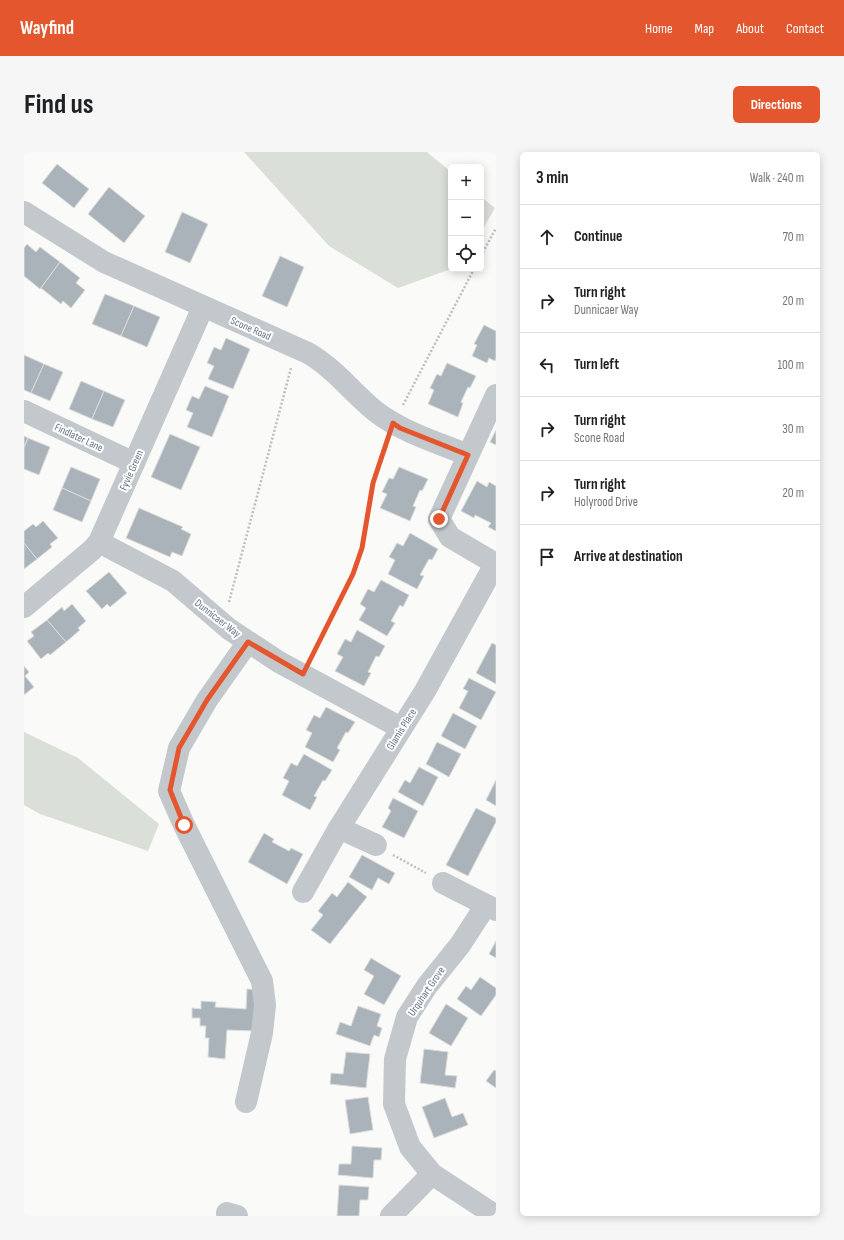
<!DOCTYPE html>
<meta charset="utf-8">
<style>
:root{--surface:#fff;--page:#f6f6f6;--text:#202124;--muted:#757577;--line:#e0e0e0;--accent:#e4572e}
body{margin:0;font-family:"Sofia Sans Condensed",sans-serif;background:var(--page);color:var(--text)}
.controls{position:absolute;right:12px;top:12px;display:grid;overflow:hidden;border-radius:6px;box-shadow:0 2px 10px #0003}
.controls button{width:36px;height:36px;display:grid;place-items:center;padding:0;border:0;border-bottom:1px solid var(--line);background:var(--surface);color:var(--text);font:20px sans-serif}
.stop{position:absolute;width:12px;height:12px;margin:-9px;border:3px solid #e4572e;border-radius:50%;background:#fff}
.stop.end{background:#e4572e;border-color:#fff;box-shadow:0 1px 4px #0008}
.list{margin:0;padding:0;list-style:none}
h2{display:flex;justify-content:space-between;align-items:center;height:52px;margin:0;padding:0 16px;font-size:17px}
h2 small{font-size:13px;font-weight:400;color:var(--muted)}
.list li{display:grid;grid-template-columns:26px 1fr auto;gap:12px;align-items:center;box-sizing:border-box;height:64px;padding:0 16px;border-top:1px solid var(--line)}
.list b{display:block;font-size:15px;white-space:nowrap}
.list p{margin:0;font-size:13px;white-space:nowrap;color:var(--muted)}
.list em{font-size:13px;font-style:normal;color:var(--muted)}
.icon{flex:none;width:22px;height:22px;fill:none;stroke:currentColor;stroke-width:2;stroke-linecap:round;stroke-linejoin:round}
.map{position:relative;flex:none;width:472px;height:1064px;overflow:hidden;border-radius:6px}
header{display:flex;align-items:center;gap:24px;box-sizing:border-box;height:56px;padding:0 20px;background:var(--accent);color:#fff}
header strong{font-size:19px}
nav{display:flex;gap:22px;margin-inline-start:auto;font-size:14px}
.intro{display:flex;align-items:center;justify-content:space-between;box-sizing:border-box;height:96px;padding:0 24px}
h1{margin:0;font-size:28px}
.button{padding:10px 18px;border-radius:6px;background:var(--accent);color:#fff;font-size:14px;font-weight:700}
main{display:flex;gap:24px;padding:0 24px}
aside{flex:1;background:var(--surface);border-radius:6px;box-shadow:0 2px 10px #0003}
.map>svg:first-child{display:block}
.green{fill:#dadfd7}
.building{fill:#aab3b9;stroke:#dcdcda}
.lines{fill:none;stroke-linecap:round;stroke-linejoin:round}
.path{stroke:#bbbfc2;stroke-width:2.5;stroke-dasharray:2 2;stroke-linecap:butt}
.minor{stroke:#c3c8cc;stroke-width:22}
.route{stroke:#e4572e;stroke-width:5}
.labels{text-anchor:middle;stroke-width:4;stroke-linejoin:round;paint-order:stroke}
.street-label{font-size:11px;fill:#657683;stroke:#fff}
</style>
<header>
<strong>Wayfind</strong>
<nav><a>Home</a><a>Map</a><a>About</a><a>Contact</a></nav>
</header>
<div class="intro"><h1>Find us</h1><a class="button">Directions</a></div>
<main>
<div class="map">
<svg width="472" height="1064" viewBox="0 0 472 1064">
<rect width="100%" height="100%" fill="#fafaf8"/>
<!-- green -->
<g class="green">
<polygon points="220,0 403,0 427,20 427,117 374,136 305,94"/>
<polygon points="457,45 471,56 457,80"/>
<polygon points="0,580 54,606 135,672 124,699 16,662 0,653"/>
</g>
<!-- building -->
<g class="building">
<polygon points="33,12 65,37 50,56 18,31"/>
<polygon points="85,35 121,64 100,91 64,62"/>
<polygon points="158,60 184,72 166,111 141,100"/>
<polygon points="3,92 12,100 16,95 36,110 16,137 0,124 0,96"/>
<polygon points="256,104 280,115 263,155 238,144"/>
<polygon points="36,110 56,126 52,131 61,138 47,156 39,149 37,152 17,136"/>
<polygon points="81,142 110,154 97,184 68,172"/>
<polygon points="110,154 136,165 123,195 97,184"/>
<polygon points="460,173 472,179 472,206 471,209 465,206 463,211 448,204 453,193 450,192"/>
<polygon points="202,186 226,197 209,237 184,227 190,214 183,211 190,195 197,198"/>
<polygon points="0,203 20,212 7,241 0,238"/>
<polygon points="423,211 452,224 446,236 444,235 437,250 439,251 434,265 404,252 410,238 406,236 413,222 417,224"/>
<polygon points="20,212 39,220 26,249 7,241"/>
<polygon points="57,229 80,239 68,267 45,257"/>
<polygon points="181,234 205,244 188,285 163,275 169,261 162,258 168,244 175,247"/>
<polygon points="80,239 101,248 89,275 68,267"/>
<polygon points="472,278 472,293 466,290"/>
<polygon points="146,282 176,295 157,338 127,325"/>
<polygon points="0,284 4,286 0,296"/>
<polygon points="4,286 26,295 15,323 0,317 0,296"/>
<polygon points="47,315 76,327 67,349 38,336"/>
<polygon points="375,315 404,327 398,339 396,338 389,354 392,355 386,369 356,356 363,342 358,340 365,326 369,327"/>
<polygon points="453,329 463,335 465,330 472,334 472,379 464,375 467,371 451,363 450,366 437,359"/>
<polygon points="38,336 67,349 58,370 29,358"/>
<polygon points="115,356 159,375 157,377 167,382 158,404 148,400 146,405 102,386"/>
<polygon points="19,369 34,386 26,392 28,395 13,407 0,391 0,379 9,372 12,375"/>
<polygon points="386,381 414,397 408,408 405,407 396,423 400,424 393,437 364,422 371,408 365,405 373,391 379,394"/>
<polygon points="0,391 13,407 0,417"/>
<polygon points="85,420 103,441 86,455 83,452 78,457 62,439"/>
<polygon points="357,428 385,443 379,455 376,453 367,469 371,471 363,484 335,468 342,456 336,452 344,437 350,440"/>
<polygon points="48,452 62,469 54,476 56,478 42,490 23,468 38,455 40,459"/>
<polygon points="23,468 42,490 26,503 24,501 17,507 3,489 10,484 7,480"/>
<polygon points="333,478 361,494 355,505 352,504 344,520 347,521 340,534 311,519 319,505 313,502 321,487 327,490"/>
<polygon points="468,491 472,493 472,532 452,521"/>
<polygon points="0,514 5,520 1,524 10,535 0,543"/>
<polygon points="445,526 472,540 457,568 435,556 444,539 439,537"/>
<polygon points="302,555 331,570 324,581 322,580 313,596 316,598 309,610 281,595 288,581 282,578 290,563 296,566"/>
<polygon points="429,561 453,574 441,597 417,584"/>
<polygon points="413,590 437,602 425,625 402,612"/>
<polygon points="280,602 308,618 301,629 299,628 290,644 293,645 286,658 258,643 265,629 259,626 267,611 273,614"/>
<polygon points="395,615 414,625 399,654 374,640 381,628 386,631"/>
<polygon points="472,628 472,654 462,648"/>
<polygon points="369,646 394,659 380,686 358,675 367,659 364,656"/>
<polygon points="452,656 472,666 472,670 444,724 422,713"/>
<polygon points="240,681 250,687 248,690 265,699 267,696 279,702 263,732 224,710"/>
<polygon points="338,703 371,721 365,732 354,726 348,738 325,725"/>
<polygon points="324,730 343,745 306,792 287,778 299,763 294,759 308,741 313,745"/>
<polygon points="472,789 472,806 465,802"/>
<polygon points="347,806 377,824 360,853 340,842 350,824 340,818"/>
<polygon points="456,825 472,836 472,843 457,864 433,847 442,834 447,838"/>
<polygon points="223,837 235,838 232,879 203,878 201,907 184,905 185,886 181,886 182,874 176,874 176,866 168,866 168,856 177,857 177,849 192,850 191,855 222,857"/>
<polygon points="422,852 444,866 427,894 405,881"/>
<polygon points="334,854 357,862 353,874 358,876 355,885 350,883 346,894 312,882 316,870 327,874"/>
<polygon points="400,897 424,900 421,923 433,924 431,936 396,931"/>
<polygon points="322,900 346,902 342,936 306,932 307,921 319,922"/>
<polygon points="470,918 472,919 472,936 462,929"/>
<polygon points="344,945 349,978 326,982 321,948"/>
<polygon points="421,946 428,965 439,961 444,973 410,986 398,955"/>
<polygon points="328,994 358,996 357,1008 350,1008 349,1026 314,1023 315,1012 327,1012"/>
<polygon points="315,1033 345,1035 344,1048 336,1048 335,1064 313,1064"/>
</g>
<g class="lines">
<!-- path -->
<g class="path">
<polyline points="457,104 472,76"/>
<polyline points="379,253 450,117"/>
<polyline points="205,450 267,216"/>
<polyline points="288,505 329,422 338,396 349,331 364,291"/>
<polyline points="369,703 402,721"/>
</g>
<!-- minor -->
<g class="minor">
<path d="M0,60L80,110L284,201C310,216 328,240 351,259C378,280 412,290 444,303"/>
<polyline points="472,243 415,367 426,385 472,412"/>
<polyline points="0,259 110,311"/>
<polyline points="75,390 149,429 205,477 255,510 377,576"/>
<polyline points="0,455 68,398 75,390 179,155"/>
<polyline points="315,676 352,693"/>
<polyline points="419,731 472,758"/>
<polyline points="279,740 315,676 401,539 471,412"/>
<polyline points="462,753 436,793 403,834 383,865 371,907 370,952 386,995 408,1022 472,1064"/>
<polyline points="222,950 238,881 241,853 238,829 160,673 145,639 155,596 183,548 224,490"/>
<polyline points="203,1061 213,1064"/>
<polyline points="367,1064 408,1022"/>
</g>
</g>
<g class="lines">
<!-- route -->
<polyline class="route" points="160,673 146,638 155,596 183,548 224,490 279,522 329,422 338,396 349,331 369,271 376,276 444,303 415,367"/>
</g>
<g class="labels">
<!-- street labels -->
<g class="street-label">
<text transform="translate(227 176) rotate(24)" y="4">Scone Road</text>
<text transform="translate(55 285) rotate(25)" y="4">Findlater Lane</text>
<text transform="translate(107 318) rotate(-66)" y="4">Fyvie Green</text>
<text transform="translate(194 466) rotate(38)" y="4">Dunnicaer Way</text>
<text transform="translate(377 577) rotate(-58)" y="4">Glamis Place</text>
<text transform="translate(402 839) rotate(-56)" y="4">Urquhart Grove</text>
</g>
</g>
</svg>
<div class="controls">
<button>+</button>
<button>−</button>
<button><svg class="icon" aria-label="locate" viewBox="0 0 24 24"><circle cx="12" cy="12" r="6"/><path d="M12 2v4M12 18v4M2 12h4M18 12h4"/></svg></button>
</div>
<div class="stop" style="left:160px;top:673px"></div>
<div class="stop end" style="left:415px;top:367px"></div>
</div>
<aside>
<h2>3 min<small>Walk · 240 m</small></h2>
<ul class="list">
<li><svg class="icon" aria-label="ahead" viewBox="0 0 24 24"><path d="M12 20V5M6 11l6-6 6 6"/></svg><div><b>Continue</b></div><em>70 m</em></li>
<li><svg class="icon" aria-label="right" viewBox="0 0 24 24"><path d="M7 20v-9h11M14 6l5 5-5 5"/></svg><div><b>Turn right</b><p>Dunnicaer Way</p></div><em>20 m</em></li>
<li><svg class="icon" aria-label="left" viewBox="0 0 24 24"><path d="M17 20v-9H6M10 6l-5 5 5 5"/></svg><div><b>Turn left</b></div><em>100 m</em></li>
<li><svg class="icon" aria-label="right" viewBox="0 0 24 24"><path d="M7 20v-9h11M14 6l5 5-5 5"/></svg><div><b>Turn right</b><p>Scone Road</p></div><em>30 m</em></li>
<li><svg class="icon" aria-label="right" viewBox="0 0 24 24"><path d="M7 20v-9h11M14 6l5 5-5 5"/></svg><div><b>Turn right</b><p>Holyrood Drive</p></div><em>20 m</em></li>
<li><svg class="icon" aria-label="arrive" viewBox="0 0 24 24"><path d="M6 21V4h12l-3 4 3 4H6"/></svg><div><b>Arrive at destination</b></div></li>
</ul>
</aside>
</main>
